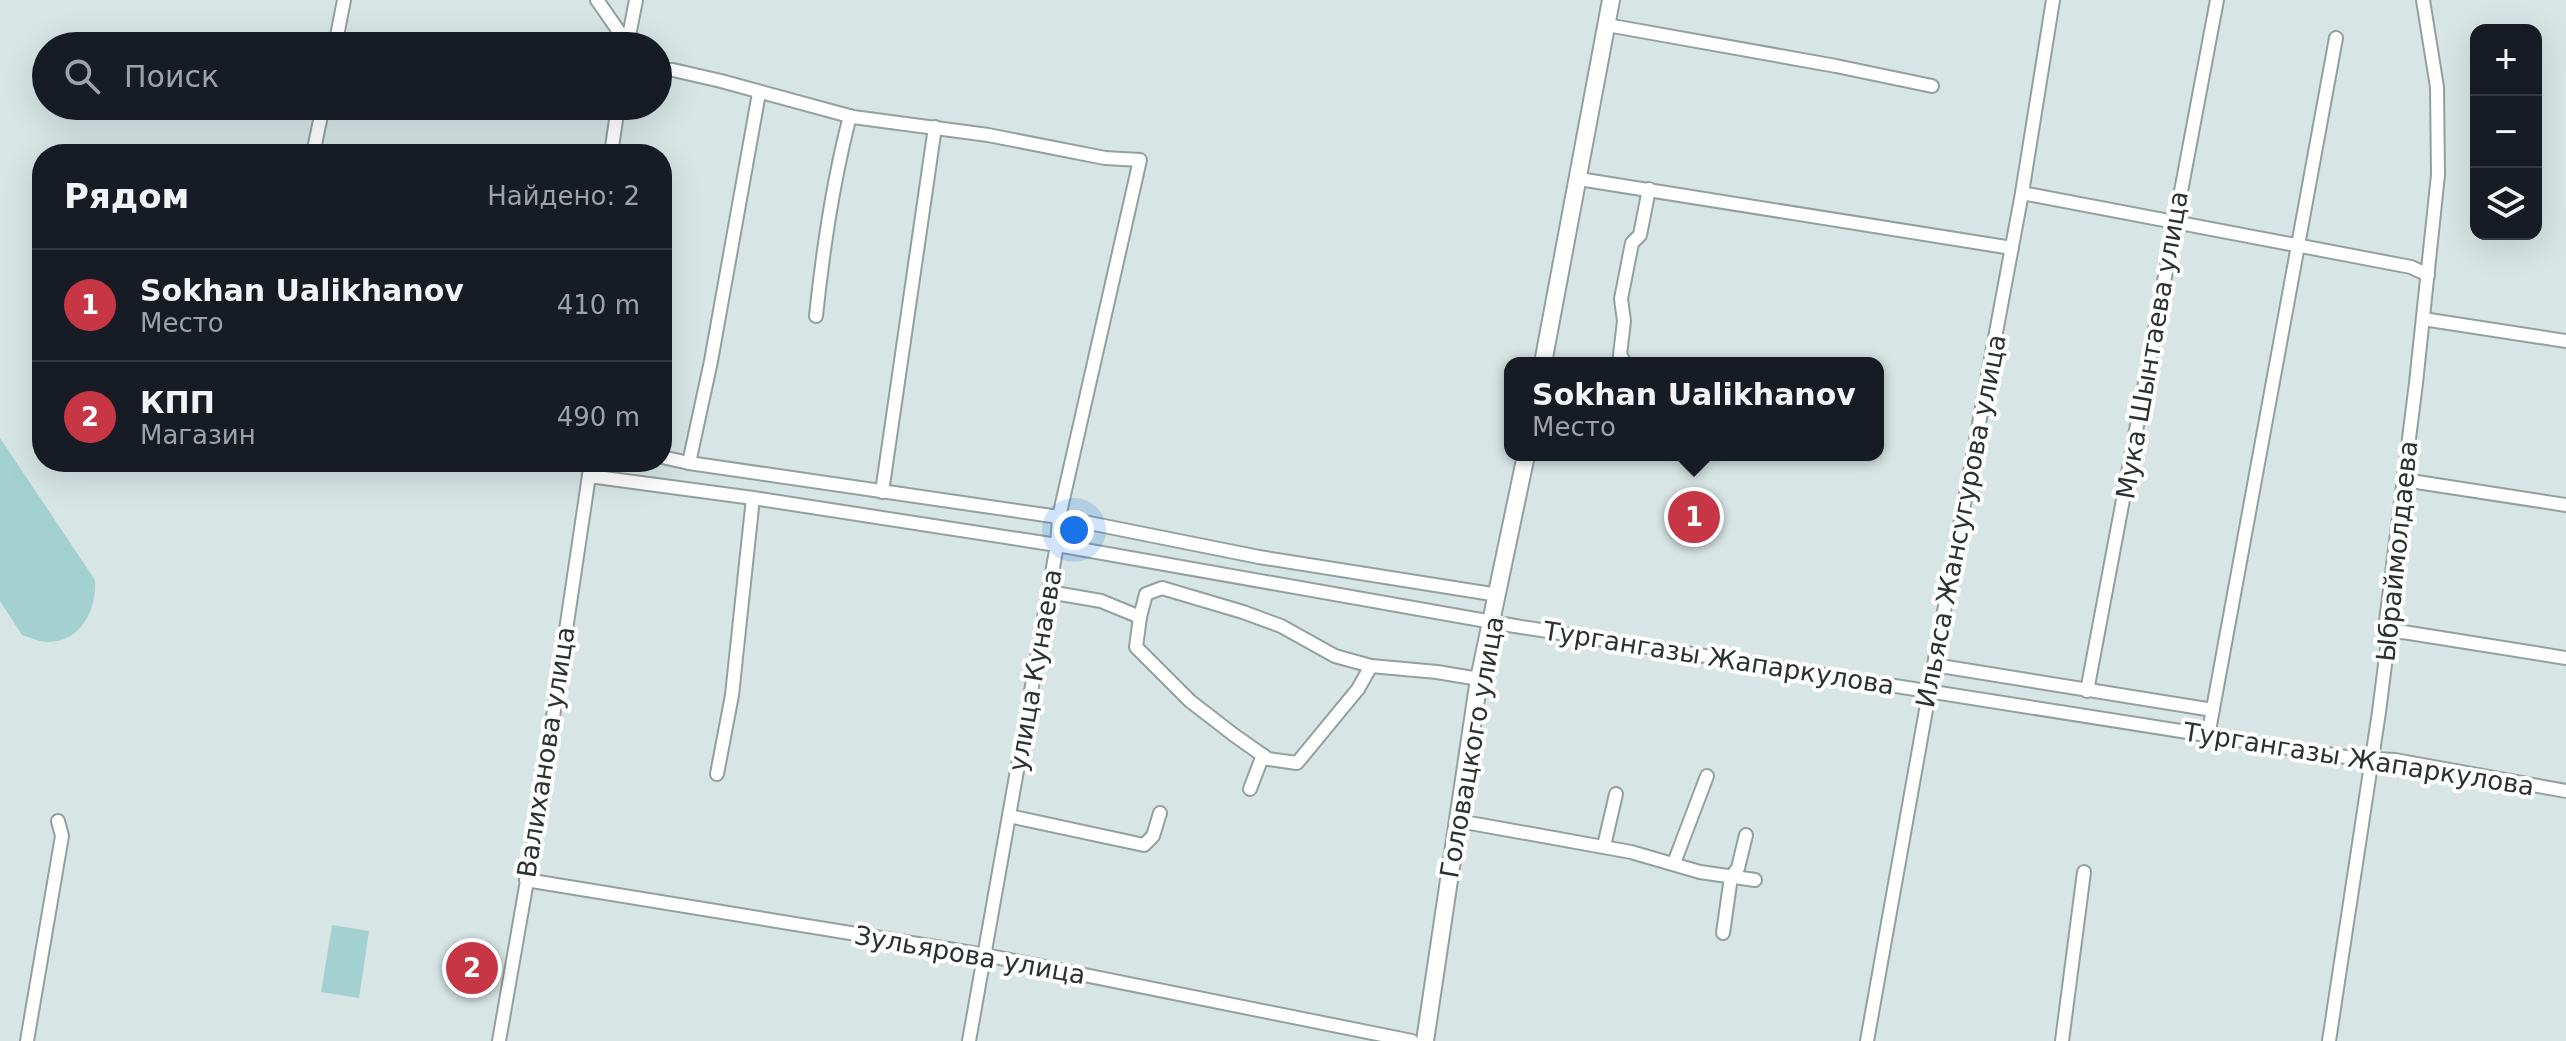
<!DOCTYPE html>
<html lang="ru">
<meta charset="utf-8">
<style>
:root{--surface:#171b24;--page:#242831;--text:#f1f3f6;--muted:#9ea1a6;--line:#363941;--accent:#c73645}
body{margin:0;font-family:"DejaVu Sans",sans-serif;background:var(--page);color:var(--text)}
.controls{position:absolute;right:24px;top:24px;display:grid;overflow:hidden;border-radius:16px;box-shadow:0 8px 32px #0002}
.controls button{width:72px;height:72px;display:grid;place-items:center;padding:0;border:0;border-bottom:2px solid var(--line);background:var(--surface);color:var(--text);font:40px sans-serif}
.you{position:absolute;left:1074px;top:530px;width:28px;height:28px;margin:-20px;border:6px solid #fff;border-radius:50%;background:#1a73e8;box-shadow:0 0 0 12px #1a73e833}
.badge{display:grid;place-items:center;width:52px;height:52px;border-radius:50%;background:var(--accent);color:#fff;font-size:26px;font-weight:700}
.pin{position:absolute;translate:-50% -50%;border:4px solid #fff;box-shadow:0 2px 8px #0006}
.popup{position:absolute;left:1504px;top:357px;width:380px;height:104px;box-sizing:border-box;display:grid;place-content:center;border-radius:16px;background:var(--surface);filter:drop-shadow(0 2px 6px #0005);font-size:26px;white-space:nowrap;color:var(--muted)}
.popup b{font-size:30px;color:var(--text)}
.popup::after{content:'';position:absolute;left:50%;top:100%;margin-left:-16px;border:16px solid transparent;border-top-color:var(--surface)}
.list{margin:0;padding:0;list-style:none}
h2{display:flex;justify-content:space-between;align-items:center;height:104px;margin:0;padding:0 32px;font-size:34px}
h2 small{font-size:26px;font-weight:400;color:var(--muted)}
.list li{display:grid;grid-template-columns:52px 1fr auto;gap:24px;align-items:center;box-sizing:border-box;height:112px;padding:0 32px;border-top:2px solid var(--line)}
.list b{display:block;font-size:30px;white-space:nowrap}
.list p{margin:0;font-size:26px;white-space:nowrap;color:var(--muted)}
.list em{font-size:26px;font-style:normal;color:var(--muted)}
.icon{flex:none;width:44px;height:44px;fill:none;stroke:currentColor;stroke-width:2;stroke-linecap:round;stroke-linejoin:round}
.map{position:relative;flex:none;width:2566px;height:1041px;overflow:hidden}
.search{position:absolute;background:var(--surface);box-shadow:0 8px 32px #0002;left:32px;top:32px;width:640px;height:88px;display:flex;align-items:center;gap:20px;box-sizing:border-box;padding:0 28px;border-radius:44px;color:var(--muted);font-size:30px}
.panel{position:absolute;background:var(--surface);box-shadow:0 8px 32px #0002;left:32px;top:144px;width:640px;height:328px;border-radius:32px}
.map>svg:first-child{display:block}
.pitch{fill:#a3d1d1}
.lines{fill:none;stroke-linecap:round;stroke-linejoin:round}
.minor-casing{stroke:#93a0a0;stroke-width:16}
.major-casing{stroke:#93a0a0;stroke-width:20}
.minor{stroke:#fff;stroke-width:12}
.major{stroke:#fff;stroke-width:16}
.labels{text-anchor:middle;stroke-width:8;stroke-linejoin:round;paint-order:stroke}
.street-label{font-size:26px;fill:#2b3030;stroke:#fff}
</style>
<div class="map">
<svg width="2566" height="1041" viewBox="0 0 2566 1041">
<rect width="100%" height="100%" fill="#d7e5e5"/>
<!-- pitch -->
<g class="pitch">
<path d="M0,438L95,580C97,609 81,643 47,642C39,642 29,637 22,635L0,601Z"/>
<polygon points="332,925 369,931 359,998 321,992"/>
</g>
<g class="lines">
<defs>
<g id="minor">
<polyline points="597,0 627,43"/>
<polyline points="1607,25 1836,66 1932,86"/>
<polyline points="335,46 344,0"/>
<polyline points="627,46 636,0"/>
<polyline points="658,70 673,70 721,81 853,117 988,135 1105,158 1140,160 1059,517 1057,545 969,1041"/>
<polyline points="313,154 323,106"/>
<polyline points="611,154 618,106"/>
<polyline points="1579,179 2012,248"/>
<polyline points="2022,193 2411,267 2428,275"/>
<path d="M816,316C823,249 833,181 850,116"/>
<polyline points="2423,319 2566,341"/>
<polyline points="1625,363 1620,355 1624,321 1621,299 1630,253 1632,243 1640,235 1649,189"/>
<polyline points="662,457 689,463 1059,517 1259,557 1498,595"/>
<polyline points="689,463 711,361 759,93"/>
<polyline points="589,476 753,498 1057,545 1515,626 2352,758 2395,760 2566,791"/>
<polyline points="2404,480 2566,505"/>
<polyline points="882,492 935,127"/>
<polyline points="1049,592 1101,601 1140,617 1146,594 1162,588 1243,612 1281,626 1335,656 1371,666 1437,672 1479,679"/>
<polyline points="1140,617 1136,647 1190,701 1234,735 1268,759 1297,763 1358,689 1371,666"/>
<polyline points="2389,633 2403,632 2566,658"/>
<polyline points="1934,665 2213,710"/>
<polyline points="2087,691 2217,0"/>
<polyline points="2208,736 2336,38"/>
<polyline points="717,774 732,695 753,498"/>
<polyline points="1250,789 1263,755"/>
<polyline points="1009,816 1144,845 1153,836 1160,813"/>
<polyline points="1459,821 1631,852 1700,872 1755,880"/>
<polyline points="1604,846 1616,794"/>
<polyline points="1674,863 1707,776"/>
<polyline points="526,880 985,955 1412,1041"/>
<polyline points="1723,933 1731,877 1738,868 1746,835"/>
<polyline points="27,1041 62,836 58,821"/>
<polyline points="499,1041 538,818 591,462"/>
<polyline points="1867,1041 1934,665 2022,193 2053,0"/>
<polyline points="2062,1041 2084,872"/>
<polyline points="2329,1041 2379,712 2389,633 2386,621 2416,383 2438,175 2437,87 2423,0"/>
</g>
<g id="major">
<polyline points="1543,363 1611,0"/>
<polyline points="1425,1041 1479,679 1526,455"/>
</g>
</defs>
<!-- minor casing -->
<use href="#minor" class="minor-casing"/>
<!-- major casing -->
<use href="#major" class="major-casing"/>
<!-- minor -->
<use href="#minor" class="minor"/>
<!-- major -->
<use href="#major" class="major"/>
</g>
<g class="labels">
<!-- street labels -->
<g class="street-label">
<text transform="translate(2152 345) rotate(-80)" y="9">Мука Шынтаева улица</text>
<text transform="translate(1961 521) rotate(-79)" y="9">Ильяса Жансугурова улица</text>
<text transform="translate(2397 551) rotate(-84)" y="9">Ыбраймолдаева</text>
<text transform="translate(1719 658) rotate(9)" y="9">Тургангазы Жапаркулова</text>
<text transform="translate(1035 670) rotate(-80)" y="9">улица Кунаева</text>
<text transform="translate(1472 747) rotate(-80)" y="9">Головацкого улица</text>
<text transform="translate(546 752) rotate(-81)" y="9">Валиханова улица</text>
<text transform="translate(2359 759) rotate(9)" y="9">Тургангазы Жапаркулова</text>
<text transform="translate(970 955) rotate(10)" y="9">Зульярова улица</text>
</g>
</g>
</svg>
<div class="controls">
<button>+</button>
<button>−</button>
<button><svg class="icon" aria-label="layers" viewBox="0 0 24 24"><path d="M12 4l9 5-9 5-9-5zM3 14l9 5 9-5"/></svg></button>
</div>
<div class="you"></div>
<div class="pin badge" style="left:1694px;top:517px">1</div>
<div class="popup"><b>Sokhan Ualikhanov</b>Место</div>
<div class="pin badge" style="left:472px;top:968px">2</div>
<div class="search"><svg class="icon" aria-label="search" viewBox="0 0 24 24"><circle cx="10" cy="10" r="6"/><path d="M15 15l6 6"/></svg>Поиск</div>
<section class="panel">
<h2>Рядом<small>Найдено: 2</small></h2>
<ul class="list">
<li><span class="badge">1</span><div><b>Sokhan Ualikhanov</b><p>Место</p></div><em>410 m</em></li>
<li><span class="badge">2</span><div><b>КПП</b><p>Магазин</p></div><em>490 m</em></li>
</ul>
</section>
</div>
